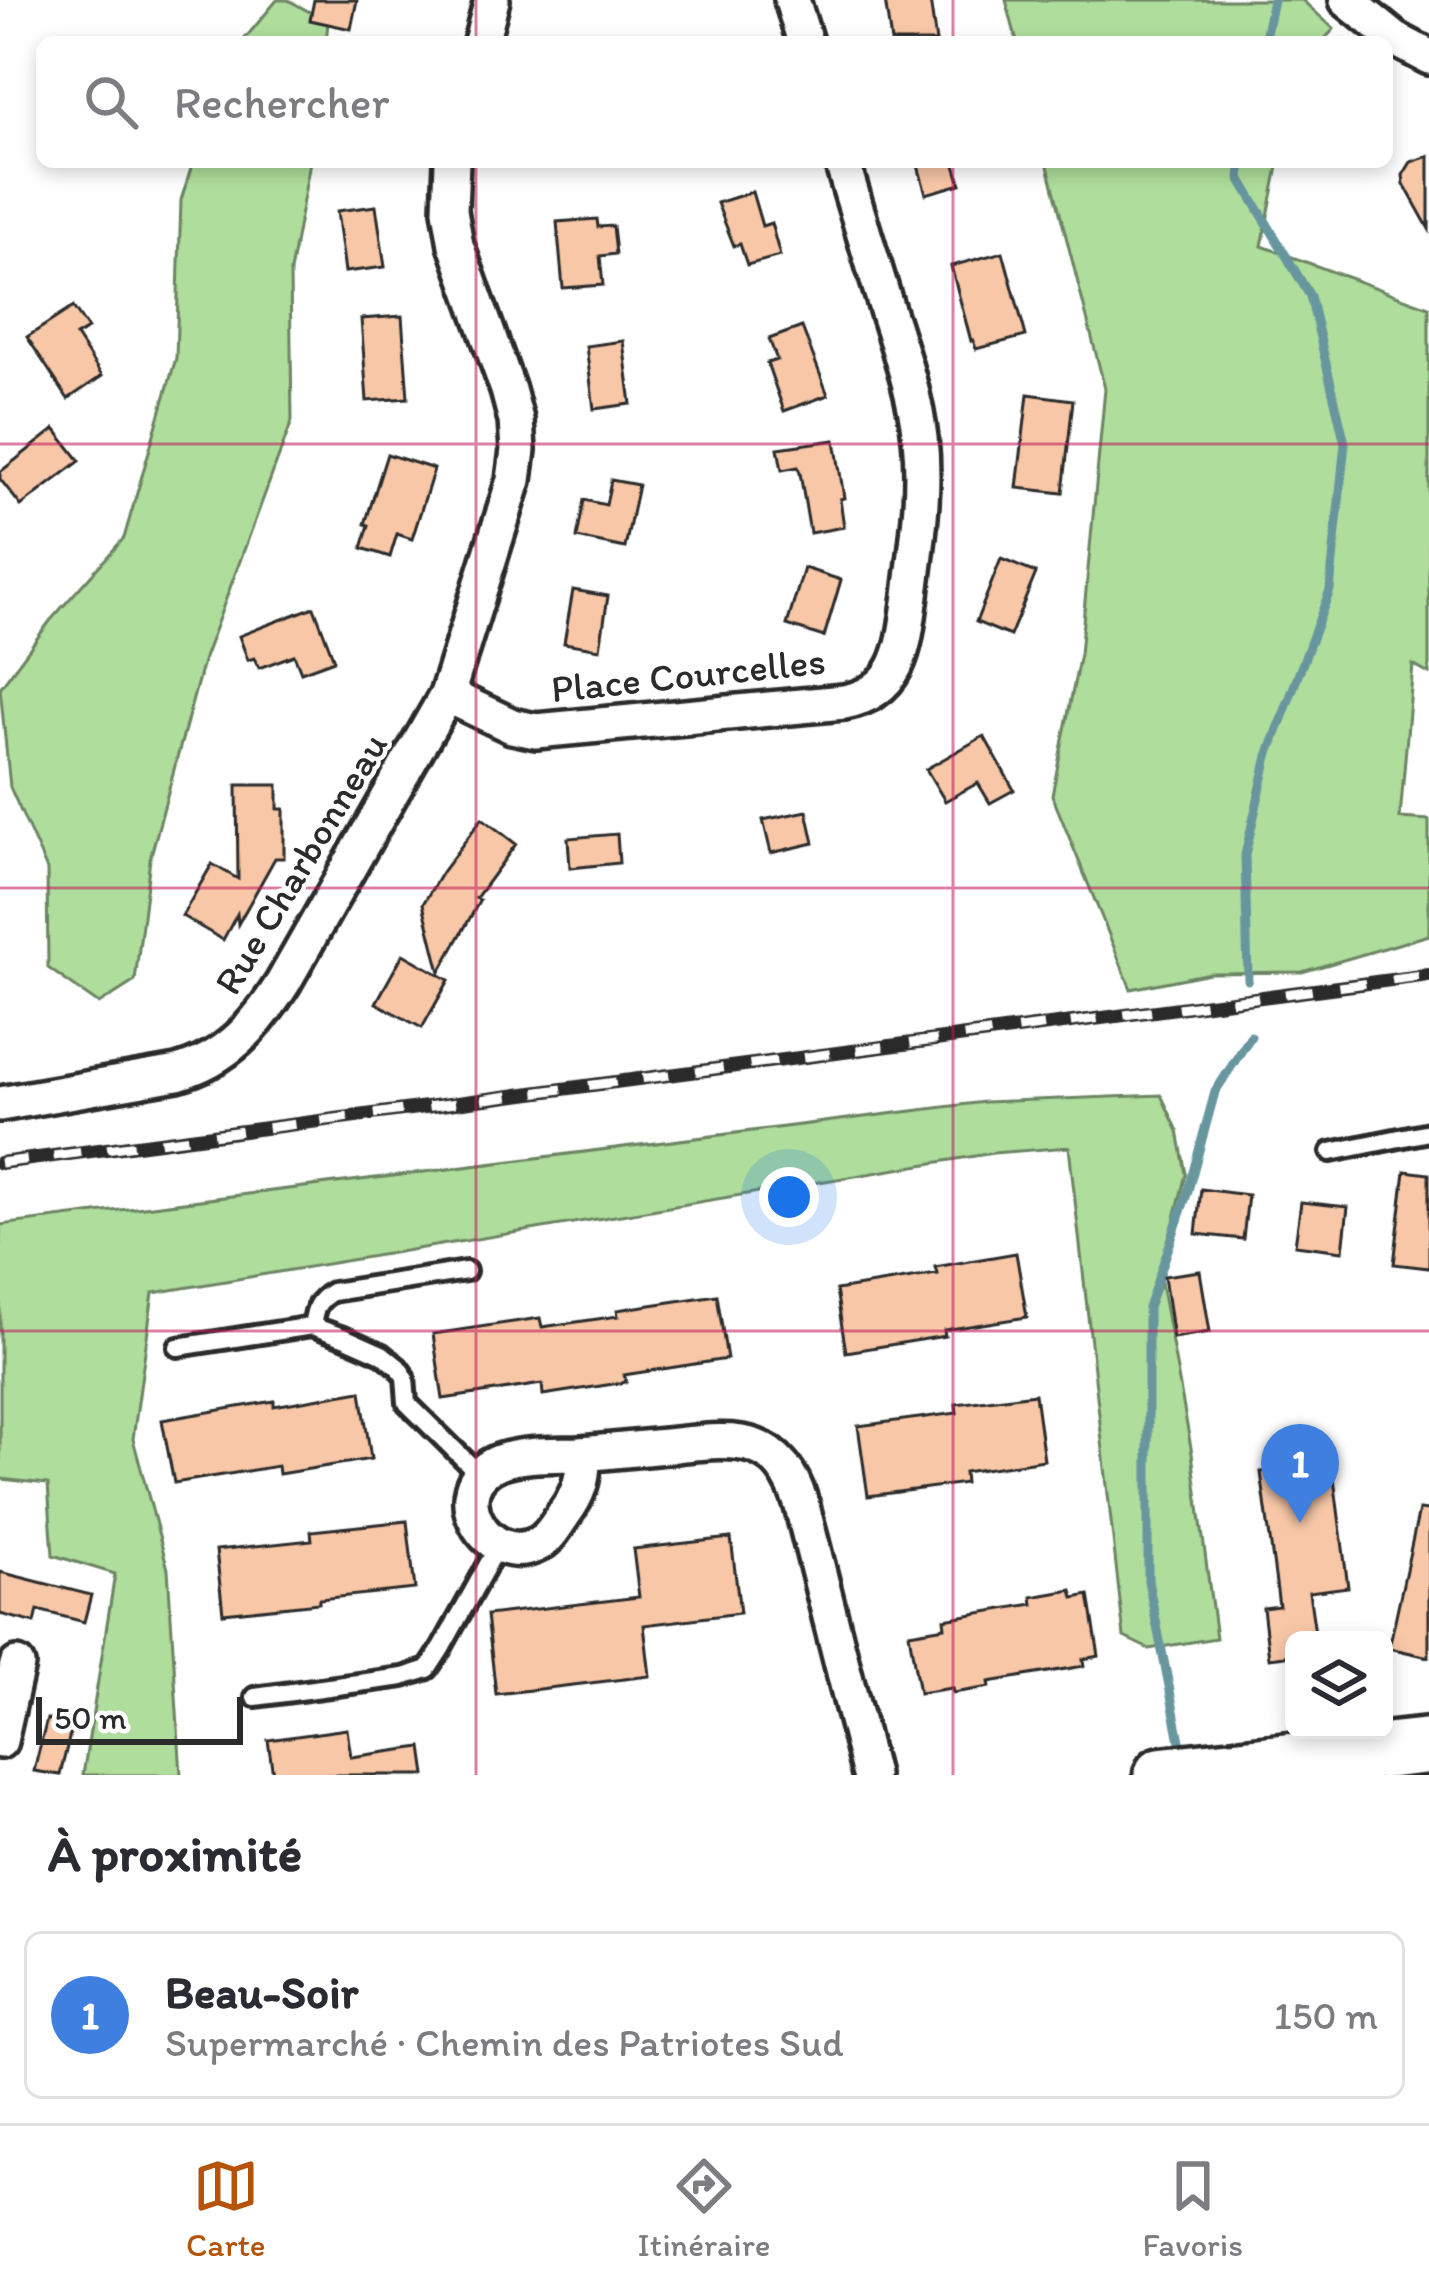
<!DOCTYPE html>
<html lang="fr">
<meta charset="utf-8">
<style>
:root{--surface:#fff;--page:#f2f2f3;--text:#2b2b33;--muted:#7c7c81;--line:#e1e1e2;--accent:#b45309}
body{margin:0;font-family:Itim,sans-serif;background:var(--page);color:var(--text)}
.controls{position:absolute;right:36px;bottom:36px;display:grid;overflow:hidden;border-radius:18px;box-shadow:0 6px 18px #0003}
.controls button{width:108px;height:108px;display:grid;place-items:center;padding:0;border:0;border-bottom:3px solid var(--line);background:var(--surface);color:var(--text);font:60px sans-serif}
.scale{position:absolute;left:36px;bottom:30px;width:207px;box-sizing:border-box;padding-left:12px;border:6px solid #2b2b2b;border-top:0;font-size:33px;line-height:42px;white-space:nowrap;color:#2b2b2b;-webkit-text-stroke:9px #fff;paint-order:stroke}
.you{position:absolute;left:789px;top:1197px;width:42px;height:42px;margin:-30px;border:9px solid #fff;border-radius:50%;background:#1a73e8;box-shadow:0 0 0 18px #1a73e833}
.badge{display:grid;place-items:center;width:78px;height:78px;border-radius:50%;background:var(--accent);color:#fff;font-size:39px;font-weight:700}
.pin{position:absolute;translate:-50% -99px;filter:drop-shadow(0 3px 6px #0008)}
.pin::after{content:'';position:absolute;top:63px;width:42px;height:36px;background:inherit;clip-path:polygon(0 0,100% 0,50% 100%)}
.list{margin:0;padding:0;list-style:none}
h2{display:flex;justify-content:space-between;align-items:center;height:156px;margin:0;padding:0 48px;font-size:51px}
h2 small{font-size:39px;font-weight:400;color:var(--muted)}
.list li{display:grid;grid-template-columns:78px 1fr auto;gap:36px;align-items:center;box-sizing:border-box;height:168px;margin:0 24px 24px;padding:0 24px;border:3px solid var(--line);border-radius:18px}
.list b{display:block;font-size:45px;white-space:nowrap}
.list p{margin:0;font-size:39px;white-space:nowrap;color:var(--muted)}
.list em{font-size:39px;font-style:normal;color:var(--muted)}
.icon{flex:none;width:66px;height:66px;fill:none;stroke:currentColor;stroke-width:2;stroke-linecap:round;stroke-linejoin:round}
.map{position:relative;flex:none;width:1429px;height:1775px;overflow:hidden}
.search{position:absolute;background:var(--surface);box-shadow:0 6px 18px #0003;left:36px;right:36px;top:36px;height:132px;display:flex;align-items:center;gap:30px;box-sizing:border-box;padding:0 42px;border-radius:18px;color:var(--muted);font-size:45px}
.sheet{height:348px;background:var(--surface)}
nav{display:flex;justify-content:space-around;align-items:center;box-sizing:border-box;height:168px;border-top:3px solid var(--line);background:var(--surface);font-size:33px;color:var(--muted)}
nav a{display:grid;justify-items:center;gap:6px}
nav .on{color:var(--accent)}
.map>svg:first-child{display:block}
.green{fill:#aedd9c;stroke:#6c8464;stroke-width:3}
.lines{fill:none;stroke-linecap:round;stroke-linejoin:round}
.stream{stroke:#67969f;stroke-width:9}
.building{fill:#f7c7a7;stroke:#2b2b2b;stroke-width:3}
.service-casing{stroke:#2b2b2b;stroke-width:26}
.minor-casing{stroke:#2b2b2b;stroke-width:42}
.primary-casing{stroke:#2b2b2b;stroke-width:63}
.service{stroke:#fff;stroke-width:16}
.minor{stroke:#fff;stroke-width:33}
.primary{stroke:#fff;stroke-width:54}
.rail-casing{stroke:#2b2b2b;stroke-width:14}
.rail{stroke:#fff;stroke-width:9;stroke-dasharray:27;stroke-linecap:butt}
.grid{fill:none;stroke:#c2185b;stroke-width:3;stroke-opacity:0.55}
.labels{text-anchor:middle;stroke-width:9;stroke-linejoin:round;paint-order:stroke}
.street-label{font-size:39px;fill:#2b2b2b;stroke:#fff}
</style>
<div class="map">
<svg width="1429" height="1775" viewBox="0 0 1429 1775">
<rect width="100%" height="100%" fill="#fff"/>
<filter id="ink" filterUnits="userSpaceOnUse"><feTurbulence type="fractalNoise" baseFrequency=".00833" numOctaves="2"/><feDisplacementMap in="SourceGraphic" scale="24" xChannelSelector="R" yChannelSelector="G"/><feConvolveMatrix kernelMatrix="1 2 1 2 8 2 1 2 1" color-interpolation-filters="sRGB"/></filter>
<g filter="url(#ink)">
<!-- green -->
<g class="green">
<polygon points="277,0 288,0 328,22 326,42 242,42"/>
<polygon points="1006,0 1302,0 1334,29 1322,42 1017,42"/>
<polygon points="193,162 310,162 290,272 292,421 204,658 150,859 135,981 99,1004 48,968 47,870 10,787 0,688 50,621 124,538 176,358 181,200"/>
<polygon points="1047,162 1279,162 1262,246 1429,307 1429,674 1413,665 1400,818 1429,820 1429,935 1302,972 1210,973 1131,989 1052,795 1080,654 1105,389"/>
<polygon points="1161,1095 1178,1131 1186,1174 1160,1277 1192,1453 1216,1638 1149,1649 1124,1637 1069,1147 993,1153 153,1293 133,1439 168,1569 181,1775 83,1775 115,1574 53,1555 48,1484 0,1479 0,1225 984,1102"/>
</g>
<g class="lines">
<!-- stream -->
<g class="stream">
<polyline points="1264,42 1273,0"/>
<polyline points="1242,162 1240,178 1310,296 1345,443 1330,590 1268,756 1245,855 1248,980"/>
<polyline points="1182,1751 1148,1581 1148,1308 1187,1194 1215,1092 1251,1036"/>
</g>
</g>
<!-- building -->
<g class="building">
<polygon points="314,0 357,0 351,29 310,20"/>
<polygon points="885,0 930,0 936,42 891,42"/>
<polygon points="1429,156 1429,229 1404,184 1403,175 1411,162"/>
<polygon points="917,162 954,162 961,184 926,194"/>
<polygon points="752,192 762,226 771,223 780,256 747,265 740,244 734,246 717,203"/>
<polygon points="376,206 385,267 345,272 337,211"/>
<polygon points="597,219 598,227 613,226 616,254 600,256 603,285 563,288 557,222"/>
<polygon points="1003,252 1026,336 976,349 973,340 971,341 951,266"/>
<polygon points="73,307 88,329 76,336 102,376 68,399 27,337"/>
<polygon points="402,316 408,398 367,401 361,319"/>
<polygon points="802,327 828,395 784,411 767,363 777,360 769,339"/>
<polygon points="623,341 631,404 594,409 586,346"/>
<polygon points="1028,394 1073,400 1063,493 1017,488"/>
<polygon points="55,429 80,461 21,506 0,479 0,472"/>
<polygon points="835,440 844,498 840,499 844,527 810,533 800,473 798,467 782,470 778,448"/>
<polygon points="387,454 434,469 412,539 397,534 390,557 362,548 369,525 365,524"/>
<polygon points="611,480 638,485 625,548 577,538 584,500 606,505"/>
<polygon points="1001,559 1036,573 1010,636 976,622"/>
<polygon points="804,568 841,580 824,637 787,625"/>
<polygon points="573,590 608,596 600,649 564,643"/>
<polygon points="314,607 334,660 301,672 294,655 259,668 254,658 248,660 239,636"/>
<polygon points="984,736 1014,790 990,803 978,783 945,801 926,769"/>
<polygon points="237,785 278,785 278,809 284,809 284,858 275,858 238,924 237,914 223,940 182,916 212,864 238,879"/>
<polygon points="807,811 814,843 771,853 763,820"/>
<polygon points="482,818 516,844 476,898 480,900 440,972 423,904 442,872"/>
<polygon points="617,834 619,863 570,868 568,838"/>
<polygon points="403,954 449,980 422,1028 376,1003"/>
<polygon points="1405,1171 1429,1174 1429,1268 1394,1264"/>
<polygon points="1201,1189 1248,1195 1243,1239 1196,1234"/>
<polygon points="1301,1202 1348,1207 1343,1251 1295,1245"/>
<polygon points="1016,1253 1027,1317 944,1330 945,1336 846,1352 836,1290 937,1274 935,1267"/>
<polygon points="1200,1271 1210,1332 1173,1338 1164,1276"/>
<polygon points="717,1295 727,1359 624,1375 626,1382 543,1395 542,1384 443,1399 433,1334 540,1318 542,1327 618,1316 617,1310"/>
<polygon points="361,1391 371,1459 279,1474 278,1466 174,1483 162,1420 274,1401 274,1406"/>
<polygon points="1035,1394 1044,1460 964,1472 965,1483 868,1496 858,1426 957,1413 956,1404"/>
<polygon points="1332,1463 1348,1587 1309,1592 1316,1640 1294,1640 1294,1655 1269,1658 1263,1608 1279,1606 1261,1472"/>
<polygon points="1419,1510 1429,1511 1429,1657 1389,1648"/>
<polygon points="407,1521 415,1589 319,1599 319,1603 223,1613 216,1550 312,1540 311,1531"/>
<polygon points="731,1538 740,1613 644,1625 650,1676 496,1694 487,1615 639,1597 633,1549"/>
<polygon points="0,1572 91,1595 84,1622 38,1610 35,1623 0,1614"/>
<polygon points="1072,1590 1074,1598 1089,1595 1099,1656 1083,1659 1084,1666 989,1682 990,1687 953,1693 952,1688 919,1693 909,1633 945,1627 944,1619 1033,1604 1032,1597"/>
<polygon points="47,1719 72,1726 60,1775 34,1771"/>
<polygon points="347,1729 351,1757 422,1747 426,1775 273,1775 268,1740"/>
</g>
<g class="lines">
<defs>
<g id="service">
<polyline points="1331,1152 1429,1132"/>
<path d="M312,1326C315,1309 316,1301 332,1292L466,1271"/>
<polyline points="178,1347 312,1326 346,1338 382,1354 398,1367 405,1377 407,1403 480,1475"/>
<polyline points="255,1697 403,1677 428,1669 441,1649 499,1544"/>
</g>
<g id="minor">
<polyline points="792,0 805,42"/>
<polyline points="1347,0 1395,39 1429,57"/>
<polyline points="481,42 492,0"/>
<path d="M447,695L512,726L536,731L844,702C902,691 904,645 911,595C917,543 926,491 920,438C915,395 901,354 888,313C872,262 857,212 842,162"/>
<path d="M0,1104L177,1073C227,1059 256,1026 283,983L447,695L514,480L518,450L516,420L508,390L456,245L450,210L452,162"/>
<path d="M582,1454C613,1451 645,1448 676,1445C740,1438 780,1435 802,1506L870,1775"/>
<path d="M582,1454C585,1478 578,1495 564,1514C557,1524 550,1537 540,1543C488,1573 438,1487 499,1462C524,1453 556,1455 582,1454Z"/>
<polyline points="0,1741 17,1665"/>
</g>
<polyline id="primary" points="1162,1775 1429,1746"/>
</defs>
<!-- service casing -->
<use href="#service" class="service-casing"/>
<!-- minor casing -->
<use href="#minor" class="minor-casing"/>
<!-- primary casing -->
<use href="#primary" class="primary-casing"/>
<!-- service -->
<use href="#service" class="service"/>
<!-- minor -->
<use href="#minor" class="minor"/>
<!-- primary -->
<use href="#primary" class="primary"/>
<defs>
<polyline id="rail" points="0,1163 1429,975"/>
</defs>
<!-- rail casing -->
<use href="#rail" class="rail-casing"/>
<!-- rail -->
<use href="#rail" class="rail"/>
</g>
</g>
<!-- grid -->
<path class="grid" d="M476,0V42M953,0V42M476,162V1775M953,162V1775M0,444H1429M0,888H1429M0,1331H1429"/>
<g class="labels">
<!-- street labels -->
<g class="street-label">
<text transform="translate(688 674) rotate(-6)" y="14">Place Courcelles</text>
<text transform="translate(300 863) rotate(-59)" y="14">Rue Charbonneau</text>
</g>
</g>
</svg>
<div class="controls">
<button><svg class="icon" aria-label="layers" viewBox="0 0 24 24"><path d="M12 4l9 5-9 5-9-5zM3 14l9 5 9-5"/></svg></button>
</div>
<div class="scale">50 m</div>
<div class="you"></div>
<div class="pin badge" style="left:1300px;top:1523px;background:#3f7fe0">1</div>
<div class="search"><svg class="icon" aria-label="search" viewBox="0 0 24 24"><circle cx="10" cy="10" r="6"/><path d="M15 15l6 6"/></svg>Rechercher</div>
</div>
<section class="sheet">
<h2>À proximité<small></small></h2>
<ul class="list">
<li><span class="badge" style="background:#3f7fe0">1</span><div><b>Beau-Soir</b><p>Supermarché · Chemin des Patriotes Sud</p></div><em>150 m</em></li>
</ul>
</section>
<nav>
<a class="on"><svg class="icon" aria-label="map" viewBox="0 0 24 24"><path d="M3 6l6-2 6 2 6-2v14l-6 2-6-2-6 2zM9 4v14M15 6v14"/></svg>Carte</a>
<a><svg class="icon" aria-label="directions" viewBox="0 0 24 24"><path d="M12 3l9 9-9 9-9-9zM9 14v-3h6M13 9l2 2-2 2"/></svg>Itinéraire</a>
<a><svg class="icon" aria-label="saved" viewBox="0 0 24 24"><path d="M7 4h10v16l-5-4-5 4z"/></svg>Favoris</a>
</nav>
